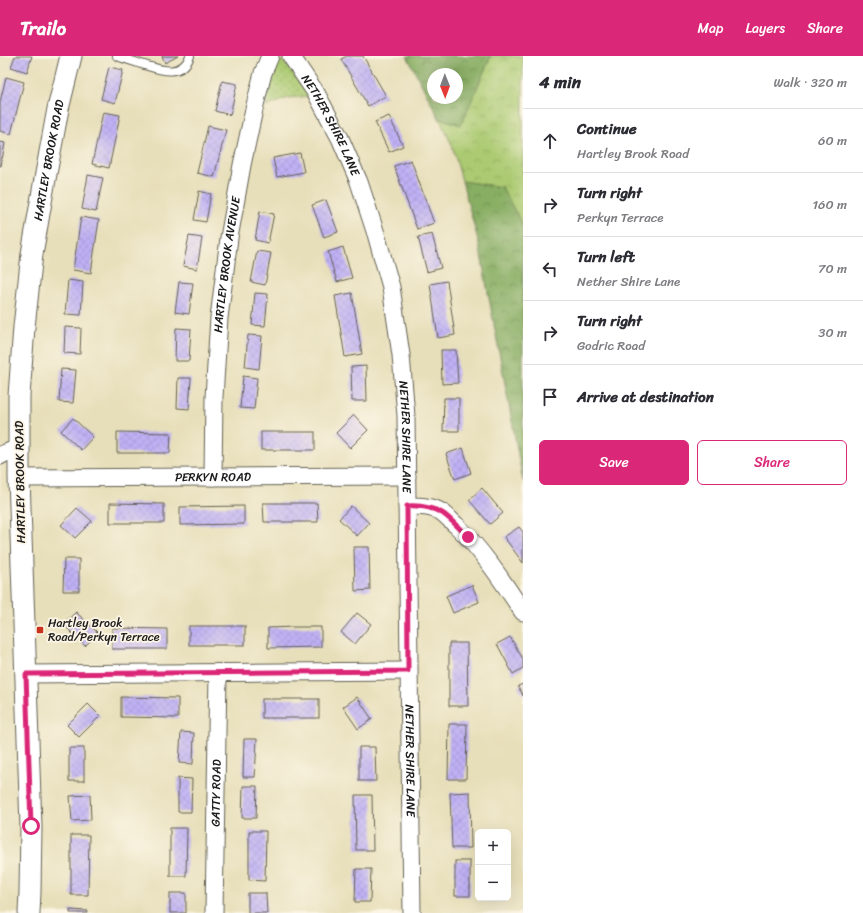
<!DOCTYPE html>
<meta charset="utf-8">
<style>
:root{--surface:#fff;--page:#f7f7f7;--text:#2b2b33;--muted:#7c7c81;--line:#e1e1e2;--accent:#db2777}
body{margin:0;font-family:Sriracha,sans-serif;background:var(--page);color:var(--text)}
.controls{position:absolute;right:12px;bottom:12px;display:grid;overflow:hidden;border-radius:6px;box-shadow:0 4px 16px #0002}
.controls button{width:36px;height:36px;display:grid;place-items:center;padding:0;border:0;border-bottom:1px solid var(--line);background:var(--surface);color:var(--text);font:20px sans-serif}
.compass{position:absolute;left:427px;top:12px;width:36px;height:36px;border-radius:50%;background:var(--surface);box-shadow:0 4px 16px #0002;rotate:179deg}
.stop{position:absolute;width:12px;height:12px;margin:-9px;border:3px solid #db2777;border-radius:50%;background:#fff}
.stop.end{background:#db2777;border-color:#fff;box-shadow:0 1px 4px #0008}
.list{margin:0;padding:0;list-style:none}
h2{display:flex;justify-content:space-between;align-items:center;height:52px;margin:0;padding:0 16px;font-size:17px}
h2 small{font-size:13px;font-weight:400;color:var(--muted)}
.list li{display:grid;grid-template-columns:26px 1fr auto;gap:12px;align-items:center;box-sizing:border-box;height:64px;padding:0 16px;border-top:1px solid var(--line)}
.list b{display:block;font-size:15px;white-space:nowrap}
.list p{margin:0;font-size:13px;white-space:nowrap;color:var(--muted)}
.list em{font-size:13px;font-style:normal;color:var(--muted)}
.actions{display:flex;gap:8px;padding:12px 16px}
.actions a{flex:1;padding:9px 0;border:1px solid var(--accent);border-radius:6px;text-align:center;font-size:14px;color:var(--accent)}
.actions .main{background:var(--accent);color:#fff}
.icon{flex:none;width:22px;height:22px;fill:none;stroke:currentColor;stroke-width:2;stroke-linecap:round;stroke-linejoin:round}
.map{position:relative;flex:none;width:523px;height:857px;overflow:hidden}
header{display:flex;align-items:center;gap:24px;box-sizing:border-box;height:56px;padding:0 20px;background:var(--accent);color:#fff}
header strong{font-size:19px}
nav{display:flex;gap:22px;margin-inline-start:auto;font-size:14px}
main{display:flex}
aside{flex:1;background:var(--surface)}
.map>svg:first-child{display:block}
.grass{fill:url(#grass-dots);stroke:#647346}
.forest{fill:url(#forest-crowns);stroke:#526540;fill-rule:evenodd}
.park{fill:url(#park-crowns);stroke:#647346}
.building{fill:url(#building-cross-hatch)}
.lines{fill:none;stroke-linecap:round;stroke-linejoin:round}
.service-casing{stroke:#636053;stroke-width:10}
.minor-casing{stroke:#636053;stroke-width:19}
.tertiary-casing{stroke:#636053;stroke-width:23}
.service{stroke:#fff;stroke-width:8}
.minor{stroke:#fff;stroke-width:17}
.tertiary{stroke:#fff;stroke-width:21}
.route{stroke:#db2777;stroke-width:5}
.poi-dot{fill:#c8321e;stroke:#fcf5e5;stroke-width:1.5}
.labels{text-anchor:middle;stroke-width:3.5;stroke-linejoin:round;paint-order:stroke}
.street-label{font-size:12px;fill:#1c1c1c;stroke:#fcf5e5}
.poi-label{font-size:12px;fill:#1c1c1c;stroke:#fcf5e5;text-anchor:start}
</style>
<header>
<strong>Trailo</strong>
<nav><a>Map</a><a>Layers</a><a>Share</a></nav>
</header>
<main>
<div class="map">
<svg width="523" height="857" viewBox="0 0 523 857">
<defs>
<pattern id="grass-dots" width="8" height="8" patternUnits="userSpaceOnUse"><rect width="8" height="8" fill="#abca71"/><path d="M2 2h.1M6 6h.1" fill="none" stroke="#93ad61" stroke-width="1.8" stroke-linecap="round"/></pattern>
<pattern id="forest-crowns" width="20" height="18" patternUnits="userSpaceOnUse"><rect width="20" height="18" fill="#88ae63"/><path d="M2 6a3 3 0 1 1 6 0M12 15a3 3 0 1 1 6 0" fill="none" stroke="#6e8d51"/></pattern>
<pattern id="park-crowns" width="20" height="18" patternUnits="userSpaceOnUse"><rect width="20" height="18" fill="#abca71"/><path d="M2 6a3 3 0 1 1 6 0M12 15a3 3 0 1 1 6 0" fill="none" stroke="#93ad61"/></pattern>
<pattern id="building-cross-hatch" width="8" height="8" patternUnits="userSpaceOnUse"><rect width="8" height="8" fill="#bfb1f5"/><path d="M0 0l8 8M0 8l8-8" fill="none" stroke="#a498d1"/></pattern>
</defs>
<rect width="100%" height="100%" fill="#fcf5e5"/>
<filter id="ink" filterUnits="userSpaceOnUse"><feTurbulence type="fractalNoise" baseFrequency=".025" numOctaves="2"/><feDisplacementMap in="SourceGraphic" scale="8" xChannelSelector="R" yChannelSelector="G"/><feConvolveMatrix kernelMatrix="1 2 1 2 8 2 1 2 1" color-interpolation-filters="sRGB"/></filter>
<filter id="wash" filterUnits="userSpaceOnUse"><feTurbulence type="fractalNoise" baseFrequency=".012" numOctaves="4" result="noise"/><feDisplacementMap in="SourceGraphic" scale="16" xChannelSelector="R" yChannelSelector="G"/><feGaussianBlur stdDeviation="0.9" result="paint"/><feColorMatrix in="noise" values="0 0 0 0 0 0 0 0 0 0 0 0 0 0 0 0 0 1.4 0 .05"/><feComposite in="paint" operator="in"/></filter>
<g filter="url(#wash)">
<rect width="100%" height="100%" fill="#e7dfba"/>
<!-- grass -->
<polygon class="grass" points="284,5 309,40 288,42 266,51 272,20 277,6"/>
<!-- forest -->
<g class="forest">
<path d="M407,0H491L461,69L439,62ZM433,18H457V42H433Z"/>
<polygon points="462,125 502,131 523,170 523,425 479,188"/>
</g>
<!-- park -->
<polygon class="park" points="491,0 523,0 523,170 502,131 462,125 452,89 439,62 461,69"/>
<g id="blocks">
<!-- building -->
<g class="building">
<polygon points="15,0 32,0 27,16 11,11"/>
<polygon points="162,0 178,0 165,7"/>
<polygon points="347,0 363,0 386,40 368,50 341,3"/>
<polygon points="109,11 123,14 115,47 101,43"/>
<polygon points="6,21 24,26 11,78 0,75 0,46"/>
<polygon points="222,25 237,28 230,59 215,55"/>
<polygon points="103,56 120,59 109,112 92,108"/>
<polygon points="389,60 403,90 389,96 375,66"/>
<polygon points="208,70 226,74 214,121 197,117"/>
<polygon points="0,86 5,87 1,110 0,110"/>
<polygon points="300,97 304,116 277,121 273,102"/>
<polygon points="411,104 434,167 417,173 394,110"/>
<polygon points="88,119 103,122 96,156 82,153"/>
<polygon points="199,135 211,138 206,166 194,164"/>
<polygon points="326,144 338,176 324,181 312,149"/>
<polygon points="260,155 274,158 268,187 255,184"/>
<polygon points="81,161 99,164 91,217 73,214"/>
<polygon points="432,178 441,212 427,216 418,181"/>
<polygon points="189,180 202,182 197,213 183,210"/>
<polygon points="343,191 352,222 337,226 328,196"/>
<polygon points="257,195 271,197 265,229 251,226"/>
<polygon points="68,224 83,226 81,259 65,258"/>
<polygon points="447,225 455,279 438,282 430,228"/>
<polygon points="179,226 193,227 189,258 175,256"/>
<polygon points="255,237 268,238 265,270 252,269"/>
<polygon points="352,237 362,298 345,301 335,240"/>
<polygon points="65,271 81,272 80,298 64,297"/>
<polygon points="176,272 191,273 189,305 175,305"/>
<polygon points="248,279 262,280 259,313 245,311"/>
<polygon points="441,294 456,294 458,327 442,328"/>
<polygon points="366,310 367,345 352,345 351,311"/>
<polygon points="61,313 76,314 73,347 59,346"/>
<polygon points="243,320 257,322 254,353 240,352"/>
<polygon points="178,322 191,322 189,353 177,352"/>
<polygon points="444,342 459,342 459,375 443,375"/>
<polygon points="354,359 368,374 350,392 336,377"/>
<polygon points="73,362 93,381 81,394 61,375"/>
<polygon points="117,376 171,377 170,397 117,397"/>
<rect x="261" y="376" width="54" height="18"/>
<polygon points="463,392 471,417 455,423 446,398"/>
<polygon points="482,432 503,457 490,468 469,444"/>
<polygon points="110,447 164,448 164,467 110,467"/>
<polygon points="263,447 317,447 318,466 264,466"/>
<polygon points="244,450 244,468 180,469 180,451"/>
<polygon points="351,450 369,467 357,480 339,463"/>
<polygon points="77,452 92,465 75,482 61,469"/>
<polygon points="519,471 523,476 523,507 504,481"/>
<polygon points="354,491 369,491 370,534 355,535"/>
<polygon points="64,503 79,503 79,535 63,535"/>
<polygon points="472,529 479,546 453,557 446,540"/>
<polygon points="76,556 98,577 85,590 63,568"/>
<polygon points="357,557 371,568 355,588 341,576"/>
<rect x="189" y="570" width="56" height="19"/>
<polygon points="294,571 321,571 321,591 268,592 268,572"/>
<polygon points="112,572 167,573 167,593 112,593"/>
<polygon points="510,581 523,603 523,612 513,618 497,588"/>
<polygon points="449,587 467,587 468,650 449,650"/>
<polygon points="523,628 523,640 518,630"/>
<polygon points="121,641 178,642 178,662 121,661"/>
<polygon points="357,641 372,663 358,673 343,651"/>
<rect x="262" y="643" width="57" height="19"/>
<polygon points="88,648 100,660 79,681 67,669"/>
<polygon points="449,668 467,668 466,723 448,723"/>
<polygon points="181,676 194,677 193,708 179,707"/>
<polygon points="244,683 257,683 255,721 243,721"/>
<polygon points="359,691 375,691 376,725 359,725"/>
<rect x="69" y="692" width="15" height="33"/>
<polygon points="178,722 192,723 191,756 178,756"/>
<polygon points="243,730 257,730 256,762 242,762"/>
<polygon points="470,736 471,792 452,792 450,737"/>
<polygon points="90,739 91,764 72,765 70,740"/>
<polygon points="355,739 372,739 373,794 356,794"/>
<polygon points="170,772 187,772 186,820 170,820"/>
<polygon points="249,775 266,775 265,825 249,824"/>
<polygon points="71,779 89,779 88,839 71,839"/>
<rect x="455" y="805" width="15" height="35"/>
<polygon points="356,813 371,813 370,846 355,846"/>
<rect x="170" y="837" width="16" height="20"/>
<polygon points="248,837 266,837 267,857 248,857"/>
<polygon points="70,854 88,855 88,857 70,857"/>
</g>
</g>
</g>
<g filter="url(#ink)">
<use href="#blocks" fill-opacity="0" stroke="#636053" stroke-width="1"/>
<g class="lines">
<defs>
<path id="service" d="M117,0C125,3 133,5 141,8C158,13 182,23 190,0"/>
<g id="minor">
<path id="s1" d="M291,0L316,37L340,82L359,126L376,178L391,231L401,299L406,360L412,857"/>
<polyline points="0,400 3,398 19,392"/>
<path id="s2" d="M213,421L214,341L219,262L229,182L242,109L255,49L263,17L270,0"/>
<path id="s3" d="M19,422L407,420"/>
<path d="M407,450C419,450 433,450 443,457C448,461 452,466 457,470C483,495 503,526 523,556"/>
<polyline points="26,618 408,615"/>
<path id="s4" d="M214,857L218,617"/>
</g>
<g id="tertiary">
<path id="s5" d="M29,857L30,836L31,771L19,422V340L24,271L32,198L45,123L58,53L71,0"/>
</g>
</defs>
<!-- service casing -->
<use href="#service" class="service-casing"/>
<!-- minor casing -->
<use href="#minor" class="minor-casing"/>
<!-- tertiary casing -->
<use href="#tertiary" class="tertiary-casing"/>
<!-- service -->
<use href="#service" class="service"/>
<!-- minor -->
<use href="#minor" class="minor"/>
<!-- tertiary -->
<use href="#tertiary" class="tertiary"/>
</g>
</g>
<g class="lines" filter="url(#ink)">
<!-- route -->
<path class="route" d="M31,770L26,618L408,615L407,450C419,449 431,451 442,457C449,461 462,475 468,481"/>
</g>
<!-- markers -->
<rect class="poi-dot" x="36" y="570" width="8" height="8" rx="2"/>
<g class="labels">
<!-- street labels -->
<g class="street-label">
<text dy="4" stroke="none"><textPath href="#s1" startOffset="80">NETHER SHIRE LANE</textPath></text>
<text dy="4" stroke="none"><textPath href="#s5" startOffset="755">HARTLEY BROOK ROAD</textPath></text>
<text dy="4" stroke="none"><textPath href="#s2" startOffset="213">HARTLEY BROOK AVENUE</textPath></text>
<text dy="4" stroke="none"><textPath href="#s1" startOffset="404">NETHER SHIRE LANE</textPath></text>
<text dy="4" stroke="none"><textPath href="#s3" startOffset="194">PERKYN ROAD</textPath></text>
<text transform="translate(20 426) rotate(-91)" y="4">HARTLEY BROOK ROAD</text>
<text dy="4" stroke="none"><textPath href="#s1" startOffset="728">NETHER SHIRE LANE</textPath></text>
<text dy="4" stroke="none"><textPath href="#s4" startOffset="120">GATTY ROAD</textPath></text>
</g>
<!-- poi labels -->
<g class="poi-label">
<text x="48" y="571">Hartley Brook<tspan x="48" dy="14">Road/Perkyn Terrace</tspan></text>
</g>
</g>
</svg>
<div class="controls">
<button>+</button>
<button>−</button>
</div>
<svg class="compass" viewBox="-18 -18 36 36"><path d="M0-13l5 13h-10z" fill="#e53935"/><path d="M0 13l5-13h-10z" fill="#7c7c81"/></svg>
<div class="stop" style="left:31px;top:770px"></div>
<div class="stop end" style="left:468px;top:481px"></div>
</div>
<aside>
<h2>4 min<small>Walk · 320 m</small></h2>
<ul class="list">
<li><svg class="icon" aria-label="ahead" viewBox="0 0 24 24"><path d="M12 20V5M6 11l6-6 6 6"/></svg><div><b>Continue</b><p>Hartley Brook Road</p></div><em>60 m</em></li>
<li><svg class="icon" aria-label="right" viewBox="0 0 24 24"><path d="M7 20v-9h11M14 6l5 5-5 5"/></svg><div><b>Turn right</b><p>Perkyn Terrace</p></div><em>160 m</em></li>
<li><svg class="icon" aria-label="left" viewBox="0 0 24 24"><path d="M17 20v-9H6M10 6l-5 5 5 5"/></svg><div><b>Turn left</b><p>Nether Shire Lane</p></div><em>70 m</em></li>
<li><svg class="icon" aria-label="right" viewBox="0 0 24 24"><path d="M7 20v-9h11M14 6l5 5-5 5"/></svg><div><b>Turn right</b><p>Godric Road</p></div><em>30 m</em></li>
<li><svg class="icon" aria-label="arrive" viewBox="0 0 24 24"><path d="M6 21V4h12l-3 4 3 4H6"/></svg><div><b>Arrive at destination</b></div></li>
</ul>
<div class="actions"><a class="main">Save</a><a>Share</a></div>
</aside>
</main>
